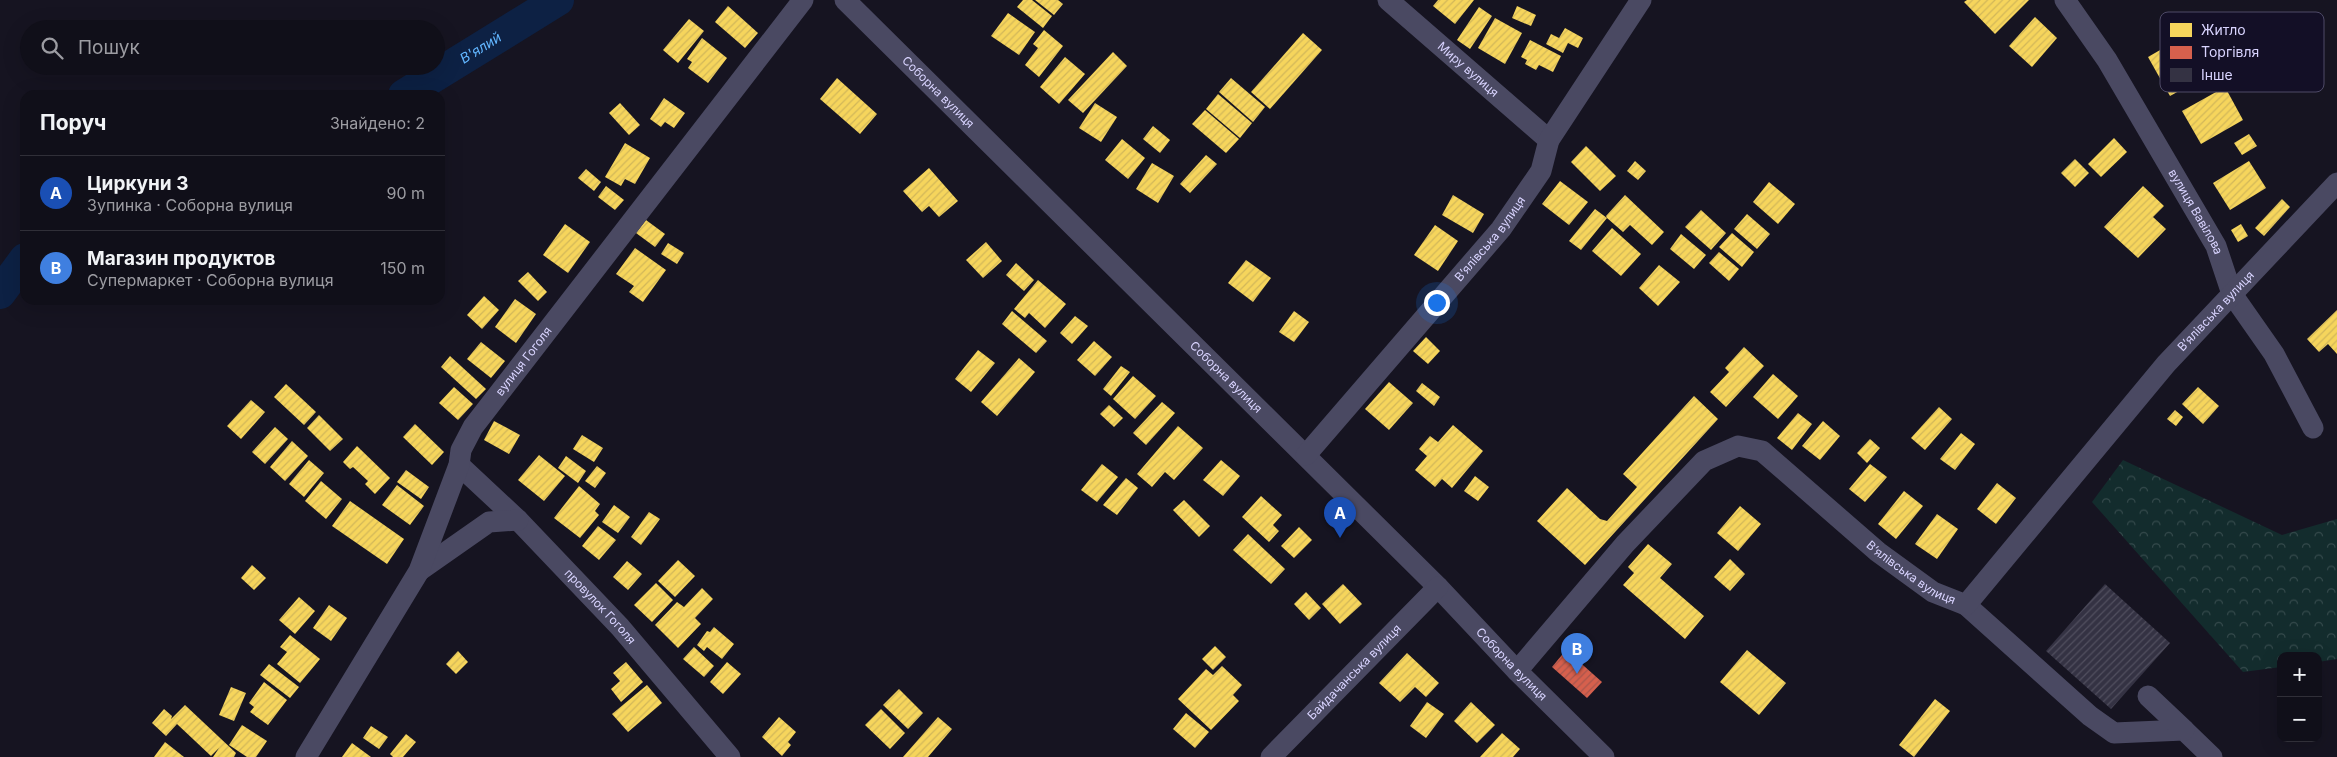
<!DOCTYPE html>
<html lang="uk">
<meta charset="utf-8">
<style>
:root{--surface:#100f19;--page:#1e1d26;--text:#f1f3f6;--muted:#9c9ca2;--line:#302f38;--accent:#d93025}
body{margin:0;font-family:Inter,sans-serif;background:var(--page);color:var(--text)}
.controls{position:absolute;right:15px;bottom:15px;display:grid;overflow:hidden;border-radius:10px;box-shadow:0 5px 20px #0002}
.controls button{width:45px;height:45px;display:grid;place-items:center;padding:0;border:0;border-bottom:1px solid var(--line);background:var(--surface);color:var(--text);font:25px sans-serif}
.you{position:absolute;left:1436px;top:302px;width:18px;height:18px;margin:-12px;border:4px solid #fff;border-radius:50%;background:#1a73e8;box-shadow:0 0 0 8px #1a73e833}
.badge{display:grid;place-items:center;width:32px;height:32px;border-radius:50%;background:var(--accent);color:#fff;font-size:16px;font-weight:700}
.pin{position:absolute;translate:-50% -41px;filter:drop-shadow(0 1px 2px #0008)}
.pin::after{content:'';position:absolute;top:26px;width:18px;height:15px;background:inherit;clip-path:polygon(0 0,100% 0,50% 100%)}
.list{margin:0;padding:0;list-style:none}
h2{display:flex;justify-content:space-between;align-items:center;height:65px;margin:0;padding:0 20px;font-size:21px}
h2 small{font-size:16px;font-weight:400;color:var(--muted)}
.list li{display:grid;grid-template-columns:32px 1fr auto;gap:15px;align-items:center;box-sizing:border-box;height:75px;padding:0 20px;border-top:1px solid var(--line)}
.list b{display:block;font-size:19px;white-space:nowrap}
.list p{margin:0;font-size:16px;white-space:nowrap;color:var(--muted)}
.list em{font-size:16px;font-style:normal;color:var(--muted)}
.icon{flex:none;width:28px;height:28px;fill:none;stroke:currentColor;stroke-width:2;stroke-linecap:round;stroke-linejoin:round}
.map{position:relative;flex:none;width:2337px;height:757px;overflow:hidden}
.search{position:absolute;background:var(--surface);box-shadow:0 5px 20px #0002;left:20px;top:20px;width:425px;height:55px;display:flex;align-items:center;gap:12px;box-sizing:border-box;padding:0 18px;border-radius:28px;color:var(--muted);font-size:19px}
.panel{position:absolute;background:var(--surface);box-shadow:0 5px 20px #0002;left:20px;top:90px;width:425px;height:215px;border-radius:15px}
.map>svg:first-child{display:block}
.forest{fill:url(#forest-crowns)}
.homes{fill:url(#homes-hatch)}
.shops{fill:url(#shops-hatch)}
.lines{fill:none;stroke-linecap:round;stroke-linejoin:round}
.river{stroke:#0d2144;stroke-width:32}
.building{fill:url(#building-hatch)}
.minor{stroke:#4a4962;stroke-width:21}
.labels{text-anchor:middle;stroke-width:5;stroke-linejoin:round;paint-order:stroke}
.street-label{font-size:12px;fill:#d9d4ff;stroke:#130f26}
.water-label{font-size:14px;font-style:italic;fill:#62b6ff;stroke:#130f26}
.key{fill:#130f26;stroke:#4e4a67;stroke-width:1}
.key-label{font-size:14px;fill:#d9d4ff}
</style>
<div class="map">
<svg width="2337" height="757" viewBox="0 0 2337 757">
<defs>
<pattern id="forest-crowns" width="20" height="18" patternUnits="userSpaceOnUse" patternTransform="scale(1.25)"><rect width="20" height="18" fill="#132c2d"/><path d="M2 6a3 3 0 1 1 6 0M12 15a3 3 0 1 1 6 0" fill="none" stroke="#354a4c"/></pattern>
<pattern id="homes-hatch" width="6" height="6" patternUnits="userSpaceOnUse" patternTransform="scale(1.25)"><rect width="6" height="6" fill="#f6d55c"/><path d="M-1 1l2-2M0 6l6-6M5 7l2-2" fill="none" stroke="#d2b759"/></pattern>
<pattern id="shops-hatch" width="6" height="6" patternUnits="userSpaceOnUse" patternTransform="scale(1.25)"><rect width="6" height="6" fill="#d6604d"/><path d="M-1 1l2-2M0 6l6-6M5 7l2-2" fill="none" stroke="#a9564d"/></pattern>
<pattern id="building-hatch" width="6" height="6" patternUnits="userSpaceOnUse" patternTransform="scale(1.25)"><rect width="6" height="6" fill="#343243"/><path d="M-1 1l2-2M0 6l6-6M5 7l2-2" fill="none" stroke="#514f5f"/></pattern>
</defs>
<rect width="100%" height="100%" fill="#161421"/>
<!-- forest -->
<polygon class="forest" points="2123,460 2282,535 2337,519 2337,659 2318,662 2318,656 2281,656 2281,667 2243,672 2092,502"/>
<!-- homes -->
<g class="homes">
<polygon points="1023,0 1032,0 1052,16 1043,28 1017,7"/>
<polygon points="1035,0 1058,0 1063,4 1054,15"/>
<polygon points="1438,0 1474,0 1455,24 1433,6"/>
<polygon points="1967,0 2029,0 1995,34 1964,2"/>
<polygon points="728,6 758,33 745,48 715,22"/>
<polygon points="1517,6 1536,15 1531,26 1512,18"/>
<polygon points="1479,7 1492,16 1470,49 1457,40"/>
<polygon points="1008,13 1035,32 1019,55 991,36"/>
<polygon points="2035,17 2057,38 2032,67 2009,46"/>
<polygon points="1495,18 1522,33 1505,64 1478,48"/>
<polygon points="689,19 704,31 678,63 663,50"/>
<polygon points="1565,28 1583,38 1578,48 1568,43 1563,53 1546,44 1551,34 1559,38"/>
<polygon points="1044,30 1063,46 1039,77 1025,65 1038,48 1033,44"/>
<polygon points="1303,33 1322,50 1270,109 1251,92"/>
<polygon points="702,38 727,58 708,83 688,68 692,62 687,59"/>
<polygon points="1530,40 1561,56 1553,72 1539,65 1536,70 1525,64 1527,60 1521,57"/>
<polygon points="2174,42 2197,81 2170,96 2148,57"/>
<polygon points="1113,52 1127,66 1083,113 1068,100"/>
<polygon points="1065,57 1085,74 1059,104 1040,87"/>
<polygon points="837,78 877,114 860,134 820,99"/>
<polygon points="1231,78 1265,107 1253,122 1219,92"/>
<polygon points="2225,87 2243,120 2201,144 2182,111"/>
<polygon points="1218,94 1252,123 1240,138 1206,109"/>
<polygon points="664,98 685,113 674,128 665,122 661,127 650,119"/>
<polygon points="620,103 640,125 629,135 609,113"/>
<polygon points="1095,103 1117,117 1101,142 1079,128"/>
<polygon points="1205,110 1239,139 1226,153 1192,124"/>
<polygon points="1153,126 1170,140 1160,153 1143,139"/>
<polygon points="2249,134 2257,146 2242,155 2234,143"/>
<polygon points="2114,138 2127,152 2101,177 2088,164"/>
<polygon points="1122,139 1145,158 1128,179 1105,160"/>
<polygon points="625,143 650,158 635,184 625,179 621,186 605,177"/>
<polygon points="1586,146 1616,176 1600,191 1571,162"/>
<polygon points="1206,155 1217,164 1190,193 1180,184"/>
<polygon points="2075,159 2089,173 2075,187 2061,173"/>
<polygon points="1635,161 1646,171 1638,180 1627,171"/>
<polygon points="2249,161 2266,188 2230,210 2213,183"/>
<polygon points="1152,163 1174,176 1158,203 1136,189"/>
<polygon points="929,168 958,201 939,217 929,206 922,212 903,191"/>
<polygon points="586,169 601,182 594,191 578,178"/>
<polygon points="1560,181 1588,202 1569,225 1542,204"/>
<polygon points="1769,182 1795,204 1778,224 1753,202"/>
<polygon points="606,186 624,200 615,210 598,197"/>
<polygon points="2143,186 2164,206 2153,217 2166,229 2138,258 2104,227"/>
<polygon points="1453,195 1484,214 1473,233 1442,215"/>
<polygon points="1625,195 1664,232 1652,245 1630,225 1623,232 1607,218 1581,250 1569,241 1595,209 1607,218 1606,216"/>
<polygon points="2282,199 2290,207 2264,236 2255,228"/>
<polygon points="1701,210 1726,233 1711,250 1685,227"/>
<polygon points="1747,214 1770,234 1757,249 1734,229"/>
<polygon points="646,220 665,234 655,247 636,233"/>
<polygon points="565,224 590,242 568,273 543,255"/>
<polygon points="2241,224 2248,236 2238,242 2231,230"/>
<polygon points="1435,225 1458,241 1438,271 1414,255"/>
<polygon points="1612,228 1641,254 1621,276 1592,251"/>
<polygon points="1732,233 1754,252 1742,267 1719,247"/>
<polygon points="1681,234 1706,255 1694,269 1670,249"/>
<polygon points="986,242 1002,261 983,278 966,260"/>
<polygon points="668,243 684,253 677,264 661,254"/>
<polygon points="635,248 666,270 643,302 629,292 634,286 616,274"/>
<polygon points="1719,252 1739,269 1729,281 1709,263"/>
<polygon points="1246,260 1271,278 1253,302 1228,283"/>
<polygon points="1016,263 1034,280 1024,291 1006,275"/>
<polygon points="1659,265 1680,282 1658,306 1639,288"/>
<polygon points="528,272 547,292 538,301 518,281"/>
<polygon points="1038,280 1066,304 1045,328 1029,313 1025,318 1014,309"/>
<polygon points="484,296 499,310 482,329 467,315"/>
<polygon points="515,299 536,314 516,343 495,327"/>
<polygon points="2337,310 2337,354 2328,344 2319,352 2307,339"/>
<polygon points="1012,311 1047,341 1036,353 1002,324"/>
<polygon points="1294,311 1309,322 1294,342 1279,332"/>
<polygon points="1075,316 1088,326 1072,344 1060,333"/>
<polygon points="1426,337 1440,351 1428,364 1413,351"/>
<polygon points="1094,341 1112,357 1095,376 1077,360"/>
<polygon points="481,342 505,361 491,378 467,359"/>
<polygon points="1744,347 1764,366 1726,407 1710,392 1729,372 1725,368"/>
<polygon points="978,350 995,363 971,392 955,379"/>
<polygon points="450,356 486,389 476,399 441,367"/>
<polygon points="1019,358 1035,372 997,416 981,402"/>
<polygon points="1121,366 1130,372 1111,396 1103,389"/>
<polygon points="1773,374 1798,396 1778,419 1753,397"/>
<polygon points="1133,376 1156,396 1135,419 1113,399"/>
<polygon points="1389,382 1413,403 1389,430 1365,409"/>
<polygon points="1422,383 1440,397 1434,406 1416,391"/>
<polygon points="286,384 316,412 304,425 274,397"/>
<polygon points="454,387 473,404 458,420 439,403"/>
<polygon points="2198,387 2219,406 2203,424 2182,404"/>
<polygon points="1694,396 1718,419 1585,565 1537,521 1567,488 1600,519 1607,521 1637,487 1623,474"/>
<polygon points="251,400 265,412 241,439 227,426"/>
<polygon points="1162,402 1175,413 1146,445 1133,433"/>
<polygon points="1109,405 1123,418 1114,427 1100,414"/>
<polygon points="1939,407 1952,419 1925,450 1911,438"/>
<polygon points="2175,410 2183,417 2176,426 2167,419"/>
<polygon points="1798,413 1812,424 1792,450 1777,438"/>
<polygon points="319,415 343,439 330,451 307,428"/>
<polygon points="494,421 520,435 509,454 484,440"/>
<polygon points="1823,421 1840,436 1820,460 1802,446"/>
<polygon points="415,424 444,452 432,465 403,437"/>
<polygon points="1453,425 1483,451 1452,488 1442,479 1435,487 1415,470 1427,456 1419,449 1430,436 1438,442"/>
<polygon points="1178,426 1203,448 1174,480 1165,472 1152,487 1137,474"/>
<polygon points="275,427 288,439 265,464 252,452"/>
<polygon points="1961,433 1975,444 1955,470 1940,459"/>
<polygon points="582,435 603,448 594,462 573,449"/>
<polygon points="1870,439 1880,448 1867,463 1857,453"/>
<polygon points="292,441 308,456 285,481 270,467"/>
<polygon points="357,446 390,478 375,494 365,484 368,481 353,467 350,469 343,462"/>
<polygon points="539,455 565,476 544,501 518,480"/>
<polygon points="566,456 586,471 578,483 558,468"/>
<polygon points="309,460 324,473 304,497 289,484"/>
<polygon points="1221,460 1240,476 1223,496 1203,480"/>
<polygon points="1102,464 1118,477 1097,502 1081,490"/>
<polygon points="1870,464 1887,477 1865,502 1849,489"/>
<polygon points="597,466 606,473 595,488 585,481"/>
<polygon points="406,470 429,487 421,499 397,482"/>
<polygon points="1475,476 1489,487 1478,501 1464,491"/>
<polygon points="1126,478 1138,488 1117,515 1103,505"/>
<polygon points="321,481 342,499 326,519 305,501"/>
<polygon points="1997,483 2016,498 1996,524 1977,509"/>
<polygon points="397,485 424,506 410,525 382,505"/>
<polygon points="579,486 600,504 595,511 599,515 580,538 554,518"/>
<polygon points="1904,491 1923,506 1896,539 1878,524"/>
<polygon points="1261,496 1282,515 1273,525 1279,531 1269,542 1242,517"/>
<polygon points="1184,500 1210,526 1199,537 1173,510"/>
<polygon points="350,501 404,539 387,564 332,526"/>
<polygon points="614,505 630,517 618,533 602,522"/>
<polygon points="1740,506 1761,524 1738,551 1717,533"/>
<polygon points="649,512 660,519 641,545 631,537"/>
<polygon points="1937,514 1958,529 1937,559 1915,544"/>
<polygon points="598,526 616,540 599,560 582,546"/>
<polygon points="1299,527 1312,540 1294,558 1281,546"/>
<polygon points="1248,534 1285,569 1271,584 1233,550"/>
<polygon points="1648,544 1672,564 1660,578 1704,616 1685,639 1623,585 1634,573 1628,567"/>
<polygon points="1730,559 1745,574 1730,591 1714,577"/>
<polygon points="678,560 695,576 675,597 658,581"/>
<polygon points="627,561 642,574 628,590 613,577"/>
<polygon points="252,565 266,578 254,590 241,578"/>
<polygon points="656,583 673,600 652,622 634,605"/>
<polygon points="1343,584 1362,604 1340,624 1322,604"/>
<polygon points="702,588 713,599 695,618 701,624 678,648 655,625 677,602 684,607"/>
<polygon points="1306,592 1321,608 1309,620 1294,604"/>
<polygon points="299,597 315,611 295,634 279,620"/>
<polygon points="329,605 347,618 331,641 313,628"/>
<polygon points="714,627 734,644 722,659 707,647 704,651 697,645 707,631 710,632"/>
<polygon points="290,635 320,659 300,683 277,664 287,652 280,647"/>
<polygon points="1215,646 1226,657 1213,670 1202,659"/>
<polygon points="694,647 714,666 704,677 683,659"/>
<polygon points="1747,650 1786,683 1759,715 1720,682"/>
<polygon points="458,651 468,662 456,674 446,664"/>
<polygon points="1407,653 1439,683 1426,697 1415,687 1400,702 1379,683"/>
<polygon points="626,662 643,682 621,702 611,689 620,681 613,673"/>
<polygon points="727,662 741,674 723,694 710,682"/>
<polygon points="269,664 299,687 290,698 260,675"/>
<polygon points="1222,666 1242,685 1233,695 1239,701 1211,730 1178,699 1206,669 1213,675"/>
<polygon points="264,682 287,700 268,725 250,712 254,707 249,703"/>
<polygon points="647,685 662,703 628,732 612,714"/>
<polygon points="231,687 246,693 234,721 219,715"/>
<polygon points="899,689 923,713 908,729 883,705"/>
<polygon points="1935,699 1950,711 1914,757 1899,745"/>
<polygon points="1427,702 1444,714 1426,738 1410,726"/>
<polygon points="1471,702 1495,725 1477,743 1454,721"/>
<polygon points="185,705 236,753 234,757 213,757 219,748 211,756 177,724 166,736 152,723 164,709 172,716 171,719"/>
<polygon points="881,709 905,733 890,749 865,725"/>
<polygon points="1186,713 1209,732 1195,748 1173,729"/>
<polygon points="779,717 796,732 788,742 791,745 782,756 762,737"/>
<polygon points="938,717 952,729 928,757 903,757"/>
<polygon points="242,725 267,741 256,757 247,757 229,745"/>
<polygon points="371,726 388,737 379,749 363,738"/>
<polygon points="1502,733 1520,749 1513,757 1480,757"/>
<polygon points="406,734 416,742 403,757 393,757 390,754"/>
<polygon points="165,742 184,757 154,757"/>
<polygon points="352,743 371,757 342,757"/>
</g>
<!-- shops -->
<polygon class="shops" points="1566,650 1602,682 1587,698 1552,667"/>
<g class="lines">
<!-- river -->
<g class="river">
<path id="s1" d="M404,95L558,0"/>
<polyline points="0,293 25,259"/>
</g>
</g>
<!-- building -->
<polygon class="building" points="2105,584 2170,643 2111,709 2046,651"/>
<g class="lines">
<!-- minor -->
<g class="minor">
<path id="s2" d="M845,0L1438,587L1517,671L1604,757"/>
<path id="s3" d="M1388,0L1549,140"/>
<path id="s4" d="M2065,0L2107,60L2216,246L2232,294L2274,354L2313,428"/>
<path id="s5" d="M1306,455L1501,229L1541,171L1549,140L1641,0"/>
<path id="s6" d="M459,465L518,520L620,627L730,757"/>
<polyline points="419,571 489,522 518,520"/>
<polyline points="1966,605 2090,716 2114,733 2184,730 2212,757"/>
<path id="s7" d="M1517,671L1625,544L1704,461L1738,446L1762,451L1878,552L1933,592L1966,605L2166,364L2337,183"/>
<polyline points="2148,696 2184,730"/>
<path id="s8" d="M306,757L419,571L459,465L461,450L473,427L803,0"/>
<path id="s9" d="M1271,757L1438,587"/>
</g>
</g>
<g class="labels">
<!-- street labels -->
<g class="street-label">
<text dy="4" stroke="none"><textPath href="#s3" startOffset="106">Миру вулиця</textPath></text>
<text dy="4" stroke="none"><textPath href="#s2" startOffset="131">Соборна вулиця</textPath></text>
<text dy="4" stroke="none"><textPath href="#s4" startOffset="249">вулиця Вавілова</textPath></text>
<text dy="4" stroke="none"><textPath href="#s5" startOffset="284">В’ялівська вулиця</textPath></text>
<text dy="4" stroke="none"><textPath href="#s7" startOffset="986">В’ялівська вулиця</textPath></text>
<text dy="4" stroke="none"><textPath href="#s8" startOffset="455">вулиця Гоголя</textPath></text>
<text dy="4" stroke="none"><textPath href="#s2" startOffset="536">Соборна вулиця</textPath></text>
<text dy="4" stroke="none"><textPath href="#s7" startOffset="536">В’ялівська вулиця</textPath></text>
<text dy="4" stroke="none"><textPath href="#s6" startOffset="200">провулок Гоголя</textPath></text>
<text dy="4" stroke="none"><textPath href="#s2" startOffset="941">Соборна вулиця</textPath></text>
<text dy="4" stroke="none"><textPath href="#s9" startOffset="119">Байдачанська вулиця</textPath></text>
</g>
<!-- water labels -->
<g class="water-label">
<text dy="5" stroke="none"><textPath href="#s1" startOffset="90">В'ялий</textPath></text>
</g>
</g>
<!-- legend -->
<rect x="2160" y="12" width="164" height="80" rx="8" class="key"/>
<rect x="2170" y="23" width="22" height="14" fill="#f6d55c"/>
<rect x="2170" y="46" width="22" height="13" fill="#d6604d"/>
<rect x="2170" y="68" width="22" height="14" fill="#343243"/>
<g class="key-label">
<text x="2201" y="35">Житло</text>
<text x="2201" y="57">Торгівля</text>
<text x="2201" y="80">Інше</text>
</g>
</svg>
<div class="controls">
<button>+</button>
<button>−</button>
</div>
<div class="you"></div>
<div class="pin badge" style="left:1340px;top:538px;background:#1a4fb4">A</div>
<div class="pin badge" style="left:1577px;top:674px;background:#3f7fe0">B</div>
<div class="search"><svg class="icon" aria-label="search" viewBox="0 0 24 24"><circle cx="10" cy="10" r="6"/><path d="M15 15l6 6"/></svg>Пошук</div>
<section class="panel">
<h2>Поруч<small>Знайдено: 2</small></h2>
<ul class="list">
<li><span class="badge" style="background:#1a4fb4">A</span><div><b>Циркуни 3</b><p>Зупинка · Соборна вулиця</p></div><em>90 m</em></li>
<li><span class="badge" style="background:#3f7fe0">B</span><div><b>Магазин продуктов</b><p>Супермаркет · Соборна вулиця</p></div><em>150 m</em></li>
</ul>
</section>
</div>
